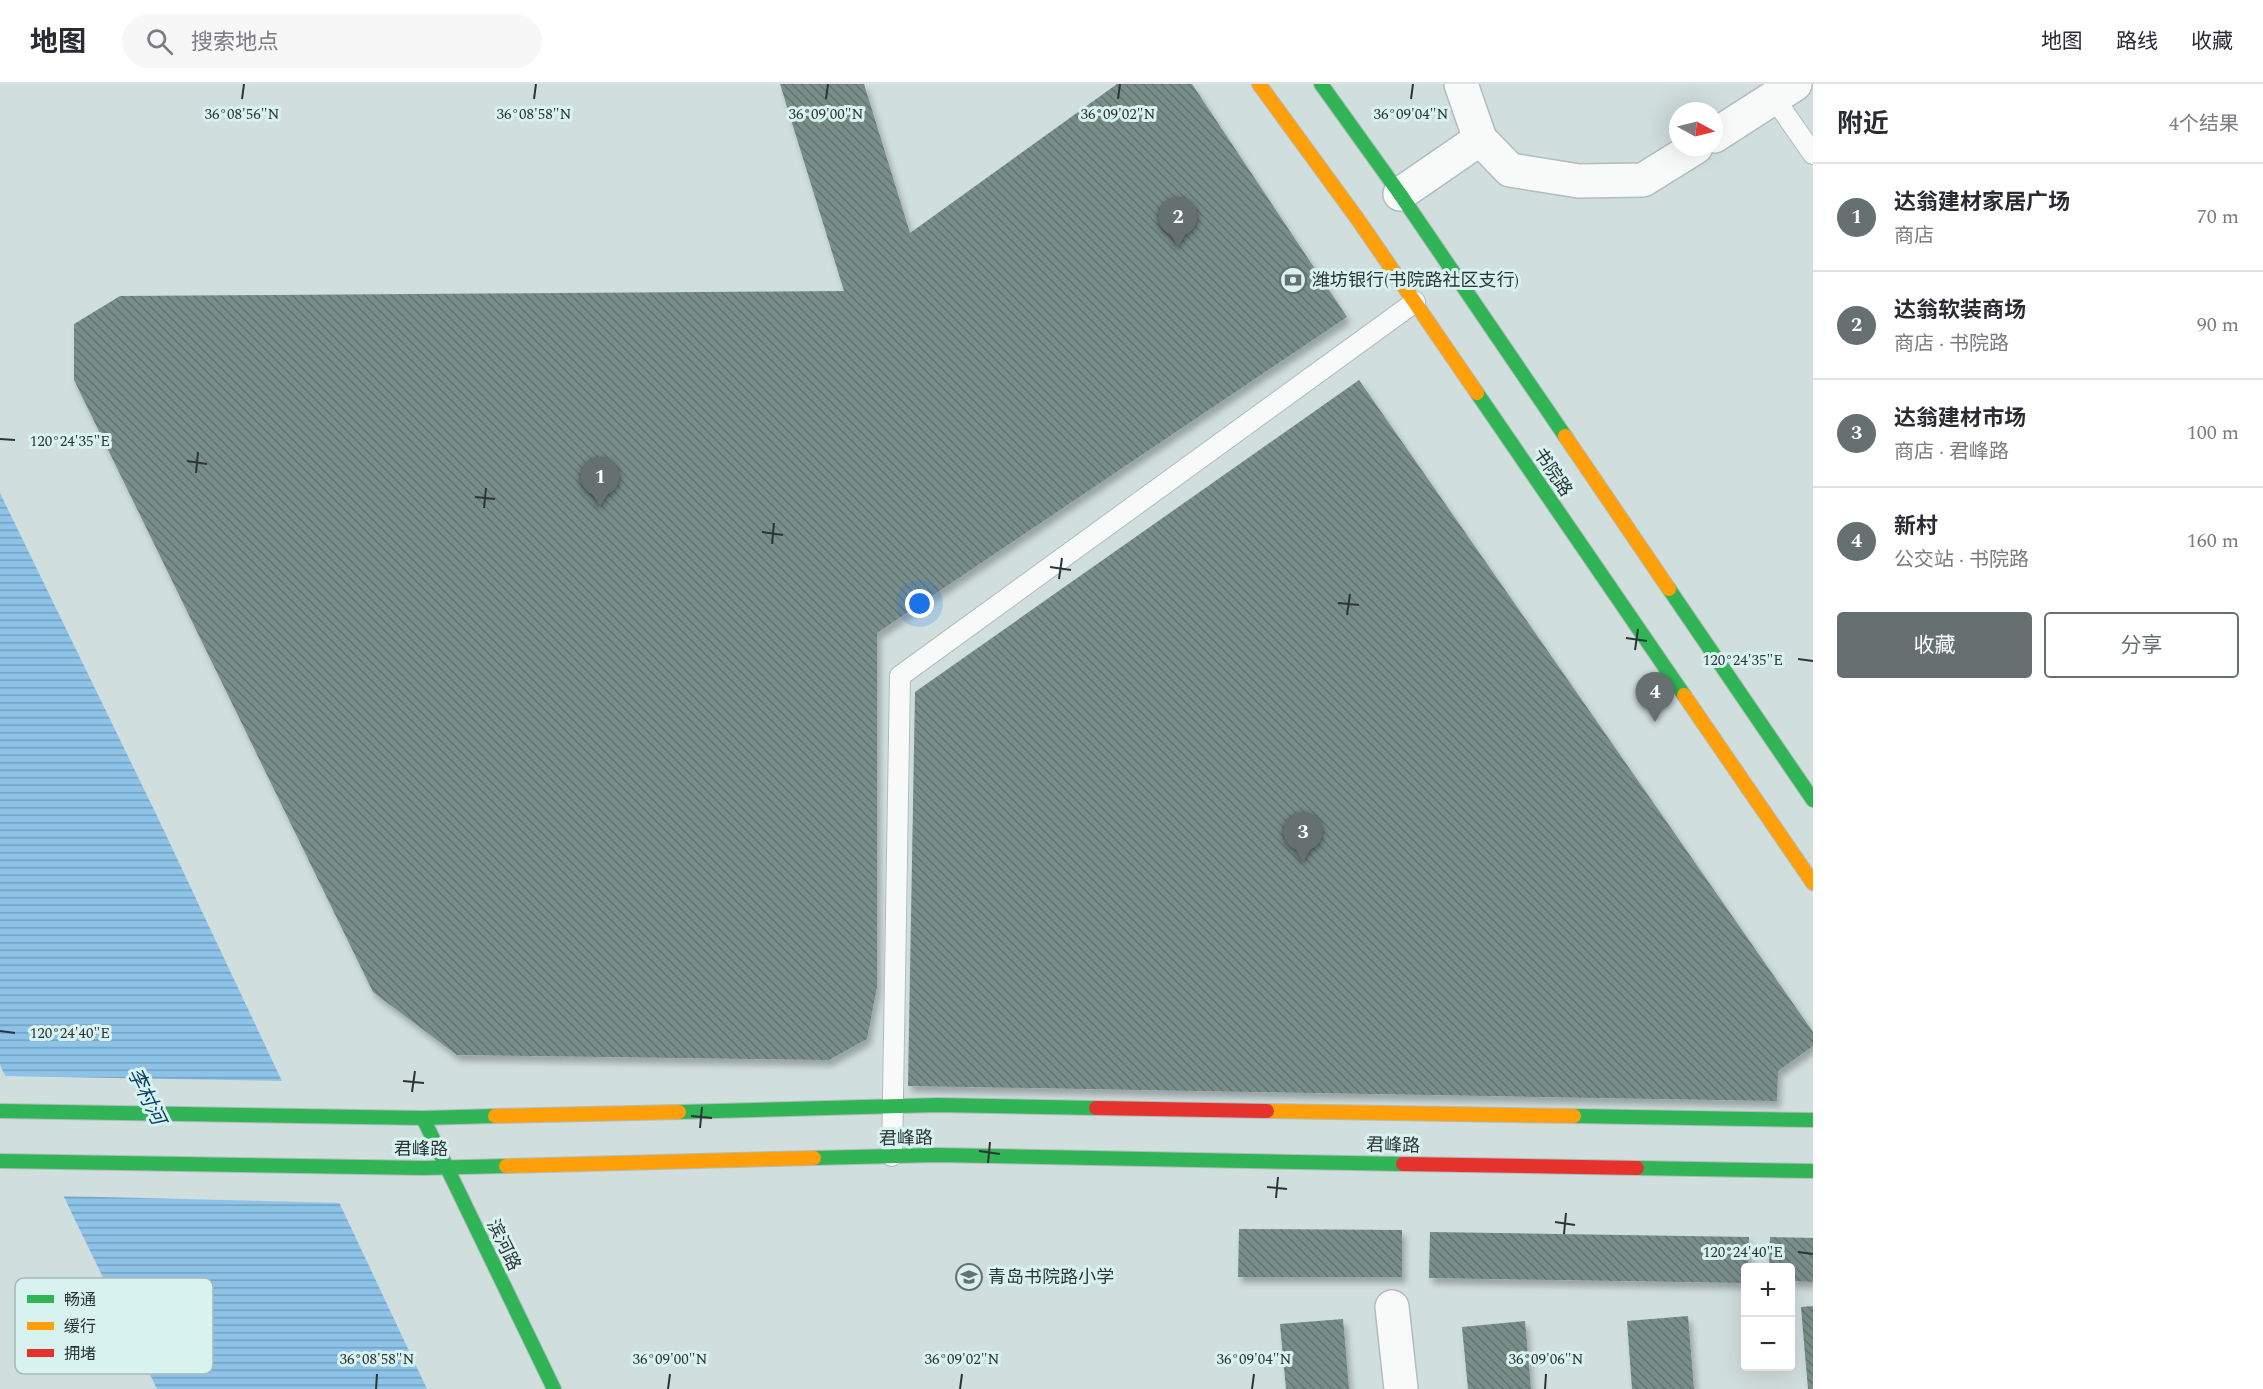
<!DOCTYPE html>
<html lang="zh">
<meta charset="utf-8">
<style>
:root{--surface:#fff;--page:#f7f7f7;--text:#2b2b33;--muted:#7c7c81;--line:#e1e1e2;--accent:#667070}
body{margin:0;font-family:Spectral,"Noto Sans SC",serif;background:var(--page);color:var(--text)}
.controls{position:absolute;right:18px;bottom:18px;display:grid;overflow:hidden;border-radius:6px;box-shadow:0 6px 24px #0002}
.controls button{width:54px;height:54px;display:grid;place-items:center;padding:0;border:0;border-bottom:2px solid var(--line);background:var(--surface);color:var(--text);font:30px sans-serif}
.compass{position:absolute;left:1669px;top:18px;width:54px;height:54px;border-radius:50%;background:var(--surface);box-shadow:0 6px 24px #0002;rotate:97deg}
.you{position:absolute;left:920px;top:520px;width:21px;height:21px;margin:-15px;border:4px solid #fff;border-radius:50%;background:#1a73e8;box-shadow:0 0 0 9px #1a73e833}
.badge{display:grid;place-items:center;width:39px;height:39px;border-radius:50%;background:var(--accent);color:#fff;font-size:20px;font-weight:700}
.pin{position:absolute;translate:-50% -50px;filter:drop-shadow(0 2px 3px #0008)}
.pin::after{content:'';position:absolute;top:32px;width:21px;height:18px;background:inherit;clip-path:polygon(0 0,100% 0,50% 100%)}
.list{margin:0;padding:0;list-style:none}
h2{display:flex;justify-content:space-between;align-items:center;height:78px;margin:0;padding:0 24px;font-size:26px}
h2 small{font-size:20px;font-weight:400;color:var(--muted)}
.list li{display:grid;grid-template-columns:39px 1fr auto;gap:18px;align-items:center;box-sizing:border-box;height:108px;padding:0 24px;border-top:2px solid var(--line)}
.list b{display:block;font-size:22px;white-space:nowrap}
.list p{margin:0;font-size:20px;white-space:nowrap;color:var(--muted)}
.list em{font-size:20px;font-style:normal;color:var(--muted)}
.actions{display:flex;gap:12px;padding:18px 24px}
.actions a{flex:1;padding:14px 0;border:2px solid var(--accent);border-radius:6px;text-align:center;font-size:21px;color:var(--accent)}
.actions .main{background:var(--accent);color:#fff}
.icon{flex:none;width:33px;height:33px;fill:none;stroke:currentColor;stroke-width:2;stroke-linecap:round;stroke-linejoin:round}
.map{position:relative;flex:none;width:1813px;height:1305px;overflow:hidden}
header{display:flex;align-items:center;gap:36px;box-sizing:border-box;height:84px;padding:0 30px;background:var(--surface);border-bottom:2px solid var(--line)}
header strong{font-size:28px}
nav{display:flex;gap:33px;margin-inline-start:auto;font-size:21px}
.search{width:420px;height:54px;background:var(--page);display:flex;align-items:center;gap:15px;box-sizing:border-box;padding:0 21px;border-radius:33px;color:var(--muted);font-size:22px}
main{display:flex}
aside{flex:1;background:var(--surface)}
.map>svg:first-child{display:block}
.water{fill:url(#water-rules)}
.pier{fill:#d1dede}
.building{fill:url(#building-back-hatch);filter:url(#shadow)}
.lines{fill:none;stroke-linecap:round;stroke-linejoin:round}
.lane-casing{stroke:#b2bcbc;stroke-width:22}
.street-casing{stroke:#b2bcbc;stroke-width:36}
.fast-casing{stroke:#b2bcbc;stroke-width:16}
.slow-casing{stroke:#b2bcbc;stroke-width:16}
.jam-casing{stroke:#b2bcbc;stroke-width:16}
.lane{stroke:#f8fafa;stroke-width:20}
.street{stroke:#f8fafa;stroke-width:33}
.fast{stroke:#30b455;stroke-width:14}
.slow{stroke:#ff9f0a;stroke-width:14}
.jam{stroke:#e5322d;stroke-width:14}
.ticks{fill:none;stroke:#2c3535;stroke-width:2}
.labels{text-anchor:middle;stroke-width:6;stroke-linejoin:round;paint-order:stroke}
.poi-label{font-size:18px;fill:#2c3535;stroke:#d8f2f0;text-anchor:start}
.street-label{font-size:18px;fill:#2c3535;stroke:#d8f2f0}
.water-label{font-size:20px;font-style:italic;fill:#094063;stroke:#d8f2f0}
.key{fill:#d8f2f0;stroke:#a4b9b8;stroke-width:1.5}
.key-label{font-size:16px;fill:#2c3535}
.ticks-label{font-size:15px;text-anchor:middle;fill:#2c3535;stroke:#d8f2f0;stroke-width:6;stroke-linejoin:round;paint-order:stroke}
</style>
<header>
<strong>地图</strong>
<div class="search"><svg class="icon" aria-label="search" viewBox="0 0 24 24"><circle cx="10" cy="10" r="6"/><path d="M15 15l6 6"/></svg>搜索地点</div>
<nav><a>地图</a><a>路线</a><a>收藏</a></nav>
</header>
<main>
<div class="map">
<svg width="1813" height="1305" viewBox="0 0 1813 1305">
<defs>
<pattern id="water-rules" width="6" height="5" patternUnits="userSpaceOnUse" patternTransform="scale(1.5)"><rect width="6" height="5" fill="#8ec3e8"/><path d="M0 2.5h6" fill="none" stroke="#749fbd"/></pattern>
<pattern id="building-back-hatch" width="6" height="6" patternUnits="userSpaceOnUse" patternTransform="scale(1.5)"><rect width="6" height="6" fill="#798e89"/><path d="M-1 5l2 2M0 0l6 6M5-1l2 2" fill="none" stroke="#637571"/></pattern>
<filter id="shadow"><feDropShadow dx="3.5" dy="6" stdDeviation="3" flood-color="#0004"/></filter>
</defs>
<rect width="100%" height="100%" fill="#d1dede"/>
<!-- water -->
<polygon class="water" points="0,409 158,734 427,1305 157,1305 0,981"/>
<!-- pier -->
<polygon class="pier" points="2,992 285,997 343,1119 60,1112"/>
<!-- building -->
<g class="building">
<polygon points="780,0 864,0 910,149 1117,0 1192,0 1347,233 877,549 877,903 867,955 829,976 457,971 373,908 74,296 74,240 120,212 844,207"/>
<polygon points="1359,296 1813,948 1813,962 1778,987 1777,1017 908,1002 915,608"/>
<polygon points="1239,1145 1402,1146 1402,1193 1238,1193"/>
<polygon points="1430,1148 1749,1153 1748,1184 1746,1184 1746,1199 1429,1194"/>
<polygon points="1770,1153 1813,1154 1813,1198 1790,1197 1790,1184 1769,1184"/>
<polygon points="1813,1222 1813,1305 1808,1305 1801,1223"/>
<polygon points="1688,1232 1694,1305 1632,1305 1627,1237"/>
<polygon points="1343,1235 1349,1305 1286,1305 1280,1240"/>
<polygon points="1525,1237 1531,1305 1468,1305 1462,1243"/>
</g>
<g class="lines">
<defs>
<g id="lane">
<polyline points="1774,14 1813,70"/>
<polyline points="892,1072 900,592 1415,218"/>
</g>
<g id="street">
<polyline points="1461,0 1480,55 1510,86 1579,97 1643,96 1696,63"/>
<polyline points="1714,52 1795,0"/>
<polyline points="1400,110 1480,55"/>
<polyline points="1392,1223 1401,1305"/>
</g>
<g id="fast">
<polyline points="1321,0 1400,110 1565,352"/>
<polyline points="1477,309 1684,611"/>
<polyline points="1669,505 1813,716"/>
<polyline points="0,1027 423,1034 495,1032"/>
<polyline points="679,1028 937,1021 1096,1024"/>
<polyline points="1574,1032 1813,1036"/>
<polyline points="423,1034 554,1305"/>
<polyline points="814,1074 937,1071 1403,1080"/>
<polyline points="0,1077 424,1084 506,1082"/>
<polyline points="1637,1084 1813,1087"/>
</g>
<g id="slow">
<polyline points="1259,0 1359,137 1477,309"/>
<polyline points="1565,352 1669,505"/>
<polyline points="1684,611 1813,799"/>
<polyline points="1267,1027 1574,1032"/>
<polyline points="495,1032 679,1028"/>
<polyline points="506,1082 814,1074"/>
</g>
<g id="jam">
<polyline points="1096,1024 1267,1027"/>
<polyline points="1403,1080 1637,1084"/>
</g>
</defs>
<!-- lane casing -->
<use href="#lane" class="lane-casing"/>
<!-- street casing -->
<use href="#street" class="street-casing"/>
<!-- fast casing -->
<use href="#fast" class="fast-casing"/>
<!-- slow casing -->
<use href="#slow" class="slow-casing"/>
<!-- jam casing -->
<use href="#jam" class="jam-casing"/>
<!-- lane -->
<use href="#lane" class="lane"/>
<!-- street -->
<use href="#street" class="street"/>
<!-- fast -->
<use href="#fast" class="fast"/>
<!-- slow -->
<use href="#slow" class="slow"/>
<!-- jam -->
<use href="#jam" class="jam"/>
</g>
<!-- ticks -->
<path class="ticks" d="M242,15L244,0M534,15L536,0M826,15L828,0M1118,15L1120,0M1411,15L1413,0M0,355L15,356M187,377L207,380M196,389L198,368M475,413L495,415M484,424L486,404M762,448L783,451M772,460L774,439M1050,483L1071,486M1059,495L1062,474M1338,519L1359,521M1347,531L1350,510M1626,554L1647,557M1635,566L1638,545M1798,575L1813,577M0,947L15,949M403,997L424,999M412,1008L415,987M691,1032L712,1034M700,1044L702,1023M979,1067L1000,1070M988,1079L990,1058M1267,1103L1287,1105M1276,1114L1278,1093M1555,1138L1575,1141M1564,1150L1566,1129M1798,1168L1813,1170M376,1305L377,1290M668,1305L670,1290M960,1305L962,1290M1252,1305L1254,1290M1545,1305L1546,1290"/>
<!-- icons -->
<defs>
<symbol id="bank-ring" viewBox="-11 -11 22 22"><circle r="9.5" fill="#d8f2f0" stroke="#667070" stroke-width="1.5"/><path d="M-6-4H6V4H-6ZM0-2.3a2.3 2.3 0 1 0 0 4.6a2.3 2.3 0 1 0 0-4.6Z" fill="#667070"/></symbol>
<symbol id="school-ring" viewBox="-11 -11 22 22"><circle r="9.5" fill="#d8f2f0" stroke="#667070" stroke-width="1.5"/><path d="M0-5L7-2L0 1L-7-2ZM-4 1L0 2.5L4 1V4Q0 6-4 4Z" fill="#667070"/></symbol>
</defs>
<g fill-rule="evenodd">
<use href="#bank-ring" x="1278" y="181" width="30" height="30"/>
<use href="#school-ring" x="954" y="1178" width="30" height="30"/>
</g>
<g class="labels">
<!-- poi labels -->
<g class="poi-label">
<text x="1312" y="202">潍坊银行(书院路社区支行)</text>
<text x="988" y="1199">青岛书院路小学</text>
</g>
<!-- street labels -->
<g class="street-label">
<text transform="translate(1553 388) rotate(56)" y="6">书院路</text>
<text transform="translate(906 1054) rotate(-1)" y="6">君峰路</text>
<text transform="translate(1393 1061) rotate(1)" y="6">君峰路</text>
<text x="421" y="1071">君峰路</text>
<text transform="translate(504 1161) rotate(64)" y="6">滨河路</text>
</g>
<!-- water labels -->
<g class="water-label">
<text transform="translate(147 1012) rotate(64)" y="7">李村河</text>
</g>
</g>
<!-- legend -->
<rect x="15" y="1194" width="198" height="96" rx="9" class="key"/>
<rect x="27" y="1211" width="27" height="8" fill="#30b455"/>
<rect x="27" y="1238" width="27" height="8" fill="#ff9f0a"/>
<rect x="27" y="1265" width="27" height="8" fill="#e5322d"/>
<g class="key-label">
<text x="64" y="1221">畅通</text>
<text x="64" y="1248">缓行</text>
<text x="64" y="1275">拥堵</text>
</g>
<g class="ticks-label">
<text x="242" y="35">36°08'56"N</text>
<text x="534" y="35">36°08'58"N</text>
<text x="826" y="35">36°09'00"N</text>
<text x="1118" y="35">36°09'02"N</text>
<text x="1411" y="35">36°09'04"N</text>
<text x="70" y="362">120°24'35"E</text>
<text x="1743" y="581">120°24'35"E</text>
<text x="70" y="954">120°24'40"E</text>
<text x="1743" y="1173">120°24'40"E</text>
<text x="377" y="1280">36°08'58"N</text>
<text x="670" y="1280">36°09'00"N</text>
<text x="962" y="1280">36°09'02"N</text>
<text x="1254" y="1280">36°09'04"N</text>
<text x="1546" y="1280">36°09'06"N</text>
</g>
</svg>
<div class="controls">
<button>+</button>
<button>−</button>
</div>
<svg class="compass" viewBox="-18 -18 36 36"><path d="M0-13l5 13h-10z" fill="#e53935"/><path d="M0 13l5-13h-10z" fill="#7c7c81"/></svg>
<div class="you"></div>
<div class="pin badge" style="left:600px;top:423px">1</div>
<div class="pin badge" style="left:1178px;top:163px">2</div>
<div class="pin badge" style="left:1303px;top:778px">3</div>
<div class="pin badge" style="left:1655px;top:638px">4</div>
</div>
<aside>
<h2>附近<small>4个结果</small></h2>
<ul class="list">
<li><span class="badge">1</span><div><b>达翁建材家居广场</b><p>商店</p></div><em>70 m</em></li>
<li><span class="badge">2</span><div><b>达翁软装商场</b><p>商店 · 书院路</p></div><em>90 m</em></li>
<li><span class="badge">3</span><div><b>达翁建材市场</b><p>商店 · 君峰路</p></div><em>100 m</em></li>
<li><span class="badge">4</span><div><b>新村</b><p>公交站 · 书院路</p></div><em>160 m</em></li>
</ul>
<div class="actions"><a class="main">收藏</a><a>分享</a></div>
</aside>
</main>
